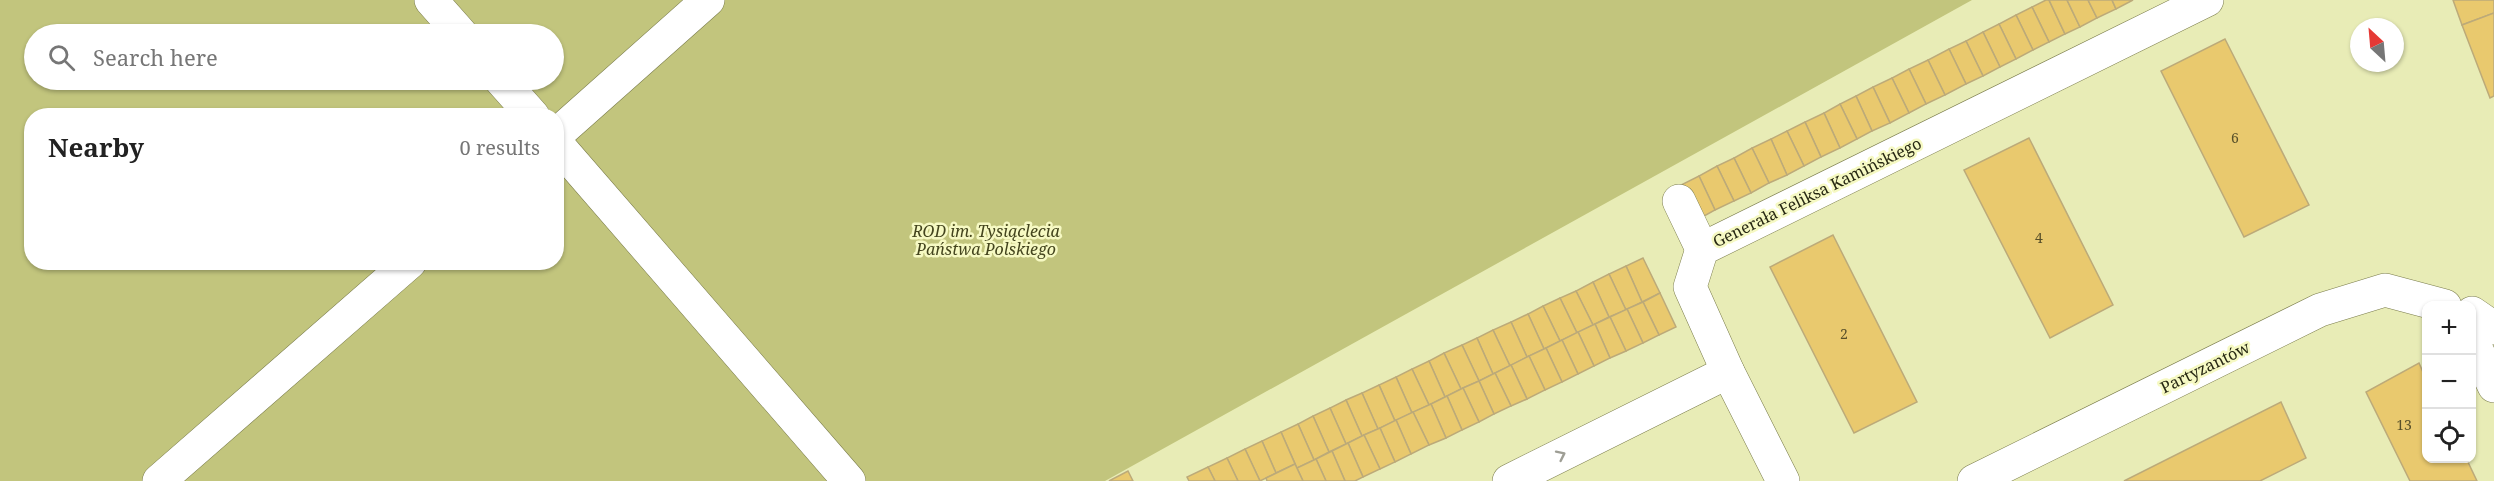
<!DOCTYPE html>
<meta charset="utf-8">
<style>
:root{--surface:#fff;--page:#f6f6f6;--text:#222;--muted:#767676;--line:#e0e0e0}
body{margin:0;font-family:"Noto Serif",serif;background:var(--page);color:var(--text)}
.controls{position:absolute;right:18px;bottom:18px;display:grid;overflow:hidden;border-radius:12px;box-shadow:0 2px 4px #0004}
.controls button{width:54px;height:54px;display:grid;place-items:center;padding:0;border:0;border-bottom:2px solid var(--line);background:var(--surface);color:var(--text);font:30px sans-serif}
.compass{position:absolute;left:2350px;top:18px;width:54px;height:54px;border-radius:50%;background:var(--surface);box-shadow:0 2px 4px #0004;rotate:334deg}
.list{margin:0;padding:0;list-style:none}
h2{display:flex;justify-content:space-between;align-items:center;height:78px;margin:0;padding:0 24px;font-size:26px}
h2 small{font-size:20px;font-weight:400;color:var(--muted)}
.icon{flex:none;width:33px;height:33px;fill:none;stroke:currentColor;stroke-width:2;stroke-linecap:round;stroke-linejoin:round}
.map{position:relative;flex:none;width:2494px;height:481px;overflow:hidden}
.search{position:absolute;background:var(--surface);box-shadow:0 2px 4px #0004;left:24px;top:24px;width:540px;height:66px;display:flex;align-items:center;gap:15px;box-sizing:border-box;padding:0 21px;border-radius:33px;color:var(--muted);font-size:22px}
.panel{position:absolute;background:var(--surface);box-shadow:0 2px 4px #0004;left:24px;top:108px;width:540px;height:162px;border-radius:24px}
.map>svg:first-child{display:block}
.green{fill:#c2c57d;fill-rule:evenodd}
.building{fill:#e9c96e;stroke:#bcaa79;stroke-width:1.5}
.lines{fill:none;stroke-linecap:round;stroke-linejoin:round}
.minor-casing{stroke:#7b7d4c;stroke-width:34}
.minor{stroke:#fff;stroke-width:33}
.oneway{stroke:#9e9e95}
.labels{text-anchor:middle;stroke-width:5;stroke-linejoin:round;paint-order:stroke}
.number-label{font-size:14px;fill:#58502a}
.street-label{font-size:16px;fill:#272813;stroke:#f6f9c3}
.park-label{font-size:16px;font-style:italic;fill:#43441d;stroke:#f6f9c3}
</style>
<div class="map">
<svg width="2494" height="481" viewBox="0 0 2494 481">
<rect width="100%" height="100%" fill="#e8ecb6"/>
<!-- green -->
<path class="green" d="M0,0H1972L1105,481H0ZM34,34H554V80H34ZM32,116H556V262H32Z"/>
<!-- building -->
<g class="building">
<polygon points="2046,0 2049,0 2065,34 2049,42 2032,7"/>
<polygon points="2049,0 2067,0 2080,27 2065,34"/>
<polygon points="2067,0 2088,0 2097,18 2080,27"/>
<polygon points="2088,0 2112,0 2116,9 2097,18"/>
<polygon points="2112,0 2133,0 2116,9"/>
<polygon points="2453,0 2494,0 2494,13 2462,25"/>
<polygon points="2032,7 2049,42 2033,50 2016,15"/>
<polygon points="2494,13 2494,96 2490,98 2462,25"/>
<polygon points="2016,15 2033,50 2016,59 1999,24"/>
<polygon points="1999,24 2016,59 2000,67 1983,32"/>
<polygon points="1983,32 2000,67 1983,76 1966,41"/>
<polygon points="2225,39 2309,205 2244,237 2161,71"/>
<polygon points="1966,41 1983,76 1966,84 1949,49"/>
<polygon points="1949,49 1966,84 1945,95 1928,60"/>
<polygon points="1928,60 1945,95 1926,104 1909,69"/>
<polygon points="1909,69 1926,104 1909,113 1892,78"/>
<polygon points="1892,78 1909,113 1890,123 1873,87"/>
<polygon points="1873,87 1890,123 1872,131 1856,96"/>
<polygon points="1856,96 1872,131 1857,139 1840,104"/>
<polygon points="1840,104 1857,139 1840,148 1824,113"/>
<polygon points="1824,113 1840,148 1821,157 1805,122"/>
<polygon points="1805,122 1821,157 1804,166 1787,131"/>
<polygon points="1787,131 1804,166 1787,175 1771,139"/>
<polygon points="2029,138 2113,305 2050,338 1964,170"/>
<polygon points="1771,139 1787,175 1769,183 1752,148"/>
<polygon points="1752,148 1769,183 1751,193 1734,158"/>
<polygon points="1734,158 1751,193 1734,201 1717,166"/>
<polygon points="1717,166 1734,201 1715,210 1699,176"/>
<polygon points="1699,176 1715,210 1697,220 1681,185"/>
<polygon points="1833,235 1917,402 1854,433 1770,267"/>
<polygon points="1643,258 1660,293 1642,302 1626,266"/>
<polygon points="1626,266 1642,302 1626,310 1609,274"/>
<polygon points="1609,274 1626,310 1609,317 1593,282"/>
<polygon points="1593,282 1609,317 1593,325 1576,291"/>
<polygon points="1576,291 1593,325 1577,333 1560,298"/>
<polygon points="1660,293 1676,327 1659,335 1643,302"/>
<polygon points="1560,298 1577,333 1560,341 1543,306"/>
<polygon points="1643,302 1659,335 1643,343 1627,309"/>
<polygon points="1543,306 1560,341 1544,349 1528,314"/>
<polygon points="1627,309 1643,343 1626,351 1610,317"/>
<polygon points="1528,314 1544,349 1527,357 1511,322"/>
<polygon points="1610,317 1626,351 1610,358 1595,324"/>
<polygon points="1511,322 1527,357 1510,366 1493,330"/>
<polygon points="1595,324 1610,358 1594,366 1578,332"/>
<polygon points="1493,330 1510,366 1493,374 1477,338"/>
<polygon points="1578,332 1594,366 1578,374 1562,340"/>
<polygon points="1477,338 1493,374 1479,381 1462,345"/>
<polygon points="1562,340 1578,374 1562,382 1546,348"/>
<polygon points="1462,345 1479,381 1461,389 1444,353"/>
<polygon points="1546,348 1562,382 1545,390 1529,356"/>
<polygon points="1444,353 1461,389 1445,397 1429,361"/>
<polygon points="1529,356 1545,390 1527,399 1511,365"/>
<polygon points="1429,361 1445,397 1429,405 1412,369"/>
<polygon points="2419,363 2426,379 2426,458 2466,458 2477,481 2410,481 2366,392"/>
<polygon points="1511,365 1527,399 1511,406 1495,373"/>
<polygon points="1412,369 1429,405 1412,413 1396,377"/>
<polygon points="1495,373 1511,406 1494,414 1479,381"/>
<polygon points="1396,377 1412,413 1395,421 1379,385"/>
<polygon points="1479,381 1494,414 1479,422 1463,388"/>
<polygon points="1379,385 1395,421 1378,429 1362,393"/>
<polygon points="1463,388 1479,422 1462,430 1447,396"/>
<polygon points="1362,393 1378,429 1362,436 1346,400"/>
<polygon points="1447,396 1462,430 1446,438 1431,404"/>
<polygon points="1346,400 1362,436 1346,444 1330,408"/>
<polygon points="2281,402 2306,458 2260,481 2124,481"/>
<polygon points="1431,404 1446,438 1429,445 1413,412"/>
<polygon points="1330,408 1346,444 1329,452 1313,416"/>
<polygon points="1413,412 1429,445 1411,454 1396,420"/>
<polygon points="1313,416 1329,452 1314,460 1298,424"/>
<polygon points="1396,420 1411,454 1395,462 1380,428"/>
<polygon points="1298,424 1314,460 1297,468 1281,432"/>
<polygon points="1380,428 1395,462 1380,469 1364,435"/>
<polygon points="1281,432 1295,464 1276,473 1262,441"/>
<polygon points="1364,435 1380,469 1363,477 1348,443"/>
<polygon points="1262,441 1276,473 1260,481 1245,449"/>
<polygon points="1348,443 1363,477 1355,481 1345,481 1332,451"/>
<polygon points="1245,449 1260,481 1238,481 1227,458"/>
<polygon points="1332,451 1345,481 1326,481 1316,459"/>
<polygon points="1227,458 1238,481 1215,481 1208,467"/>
<polygon points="1316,459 1326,481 1303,481 1297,468"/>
<polygon points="1295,464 1303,481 1267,481 1266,478"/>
<polygon points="1208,467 1215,481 1189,481 1187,477"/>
<polygon points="1128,471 1133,481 1109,481"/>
</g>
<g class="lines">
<defs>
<g id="minor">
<polyline points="431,0 461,34"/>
<polyline points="501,80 533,116"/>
<polyline points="556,135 708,0"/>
<polyline points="556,143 849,481"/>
<polyline points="1679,201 1702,249"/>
<polyline points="2472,313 2494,328"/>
<polyline points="2472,340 2494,386"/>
<polyline points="159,481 410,262"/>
<polyline points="1509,481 1728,372"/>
<polyline points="1783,481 1728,372 1690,287 1702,249 2207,0"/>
<polyline points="1974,481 2320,310 2385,290 2445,306"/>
</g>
</defs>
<!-- minor casing -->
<use href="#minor" class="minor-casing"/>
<!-- minor -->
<use href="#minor" class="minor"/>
</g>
<!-- one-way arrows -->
<defs><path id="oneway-chevron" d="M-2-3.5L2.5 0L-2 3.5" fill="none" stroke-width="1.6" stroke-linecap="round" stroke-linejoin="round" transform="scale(1.5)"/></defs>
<use class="oneway" href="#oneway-chevron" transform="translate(1561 455) rotate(-26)"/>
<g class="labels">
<!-- number labels -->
<g class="number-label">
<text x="2235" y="143">6</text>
<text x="2039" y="243">4</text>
<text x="1844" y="339">2</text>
<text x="2404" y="430">13</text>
</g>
<!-- street labels -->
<g class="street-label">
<text transform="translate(1817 192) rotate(-26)" y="6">Generała Feliksa Kamińskiego</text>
<text transform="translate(2205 367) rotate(-26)" y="6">Partyzantów</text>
</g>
<!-- park labels -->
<g class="park-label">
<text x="986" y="237">ROD im. Tysiąclecia<tspan x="986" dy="18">Państwa Polskiego</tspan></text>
</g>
</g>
</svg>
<div class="controls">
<button>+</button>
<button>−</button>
<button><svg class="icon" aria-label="locate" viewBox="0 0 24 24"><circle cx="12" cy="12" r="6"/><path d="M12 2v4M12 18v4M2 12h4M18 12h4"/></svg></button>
</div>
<svg class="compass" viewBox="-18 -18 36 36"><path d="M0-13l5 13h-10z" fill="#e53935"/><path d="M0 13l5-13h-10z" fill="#767676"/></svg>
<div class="search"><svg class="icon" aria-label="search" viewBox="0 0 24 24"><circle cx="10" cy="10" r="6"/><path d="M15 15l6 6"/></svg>Search here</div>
<section class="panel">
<h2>Nearby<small>0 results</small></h2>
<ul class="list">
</ul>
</section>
</div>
